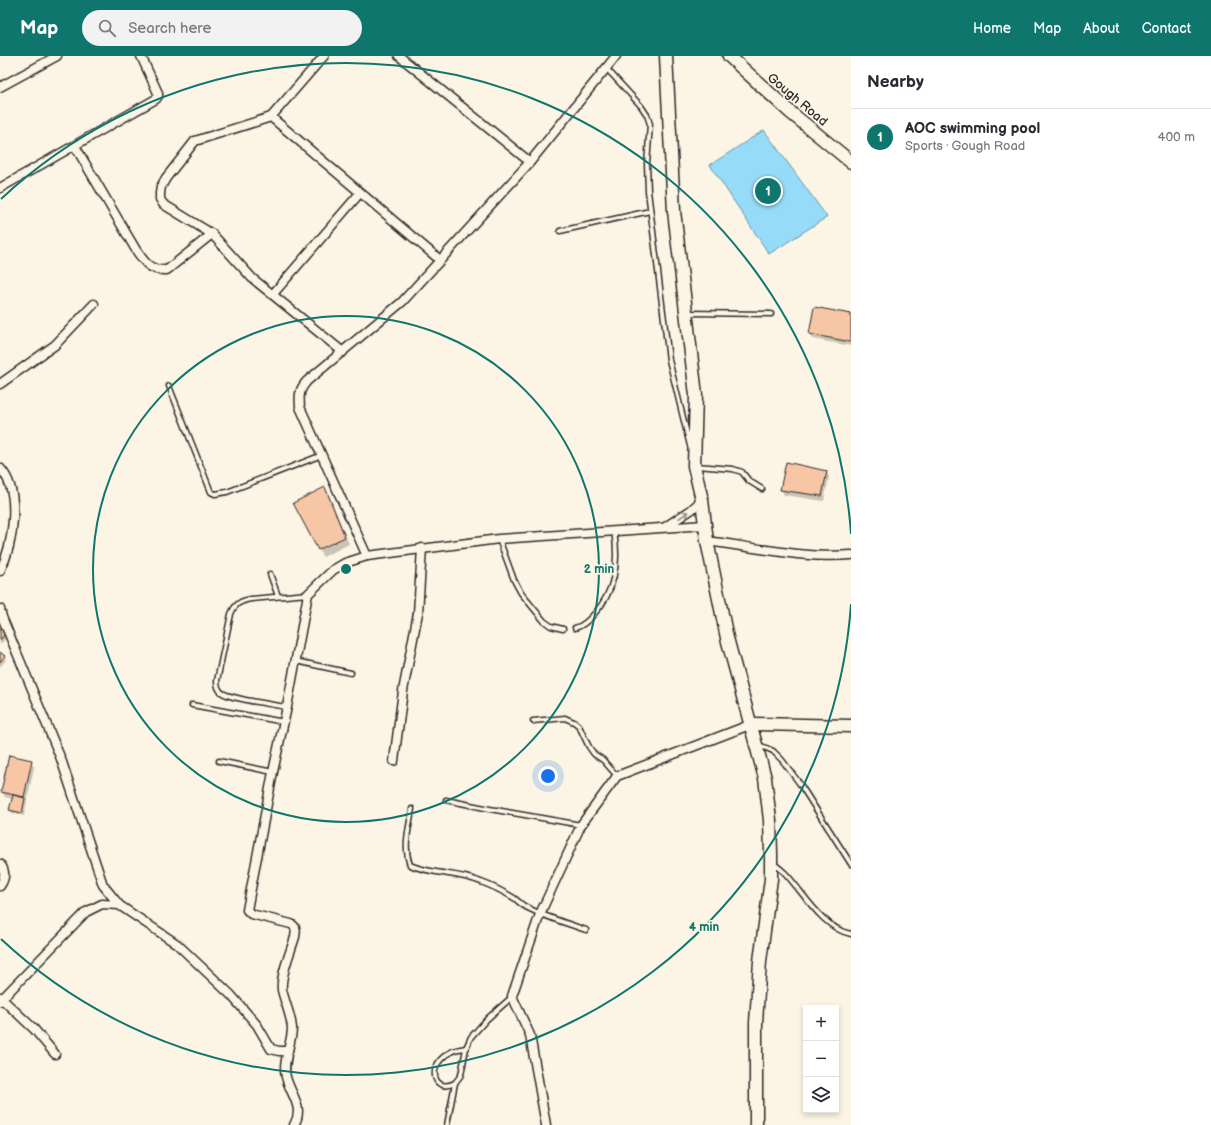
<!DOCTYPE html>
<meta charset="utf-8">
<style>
:root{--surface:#fff;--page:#f2f2f3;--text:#2b2b33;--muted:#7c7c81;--line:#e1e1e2;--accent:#0f766e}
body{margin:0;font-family:"Balsamiq Sans",sans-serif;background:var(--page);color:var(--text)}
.controls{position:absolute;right:12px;bottom:12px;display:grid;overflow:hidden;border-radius:0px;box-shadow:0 2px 6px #0003}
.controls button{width:36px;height:36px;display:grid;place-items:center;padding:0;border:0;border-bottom:1px solid var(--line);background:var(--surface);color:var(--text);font:20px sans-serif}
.you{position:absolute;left:548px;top:720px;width:14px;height:14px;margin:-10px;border:3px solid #fff;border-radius:50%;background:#1a73e8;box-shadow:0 0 0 6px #1a73e833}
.badge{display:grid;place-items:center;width:26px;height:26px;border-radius:50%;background:var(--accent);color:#fff;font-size:13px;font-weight:700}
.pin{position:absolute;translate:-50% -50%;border:2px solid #fff;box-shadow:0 1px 4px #0006}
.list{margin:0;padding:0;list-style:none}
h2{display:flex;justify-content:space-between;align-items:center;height:52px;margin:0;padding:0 16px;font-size:17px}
h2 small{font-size:13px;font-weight:400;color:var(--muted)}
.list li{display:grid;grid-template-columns:26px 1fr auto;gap:12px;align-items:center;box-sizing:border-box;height:56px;padding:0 16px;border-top:1px solid var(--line)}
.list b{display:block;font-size:15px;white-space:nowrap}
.list p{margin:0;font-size:13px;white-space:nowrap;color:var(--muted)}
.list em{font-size:13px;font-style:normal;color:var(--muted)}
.icon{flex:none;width:22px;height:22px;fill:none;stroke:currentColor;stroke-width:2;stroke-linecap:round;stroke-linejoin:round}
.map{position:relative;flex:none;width:851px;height:1069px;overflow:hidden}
header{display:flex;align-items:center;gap:24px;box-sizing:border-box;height:56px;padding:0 20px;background:var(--accent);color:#fff}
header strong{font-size:19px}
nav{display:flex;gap:22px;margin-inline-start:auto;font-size:14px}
.search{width:280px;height:36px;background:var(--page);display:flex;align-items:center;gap:10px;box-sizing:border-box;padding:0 14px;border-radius:22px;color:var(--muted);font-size:15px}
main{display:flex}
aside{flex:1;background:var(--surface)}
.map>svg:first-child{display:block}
.water{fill:#96dbf8;stroke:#6b95a6}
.shadow{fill:#0003}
.building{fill:#f6c6a5;stroke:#2b2b2b}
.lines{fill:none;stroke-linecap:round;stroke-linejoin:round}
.lane-casing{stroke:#2b2b2b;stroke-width:7}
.street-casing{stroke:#2b2b2b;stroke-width:11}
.secondary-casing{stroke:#2b2b2b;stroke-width:15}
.lane{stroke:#fcf5e5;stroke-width:4}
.street{stroke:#fcf5e5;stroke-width:8}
.secondary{stroke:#fcf5e5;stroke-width:12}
.oneway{stroke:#949088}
.ring{fill:none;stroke:#0f766e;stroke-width:2}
.labels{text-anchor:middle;stroke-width:3.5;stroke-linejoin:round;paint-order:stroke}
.street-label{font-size:13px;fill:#2b2b2b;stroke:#fcf5e5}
.centre{fill:#0f766e;stroke:#fcf5e5;stroke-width:2}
.ring-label{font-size:12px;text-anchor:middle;font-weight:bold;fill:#0f766e;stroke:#fcf5e5;stroke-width:3.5;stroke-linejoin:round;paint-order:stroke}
</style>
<header>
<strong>Map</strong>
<div class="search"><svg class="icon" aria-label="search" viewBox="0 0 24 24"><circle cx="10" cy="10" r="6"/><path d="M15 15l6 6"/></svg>Search here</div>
<nav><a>Home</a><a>Map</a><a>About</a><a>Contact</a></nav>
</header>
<main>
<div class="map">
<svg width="851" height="1069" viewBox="0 0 851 1069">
<rect width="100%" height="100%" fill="#fcf5e5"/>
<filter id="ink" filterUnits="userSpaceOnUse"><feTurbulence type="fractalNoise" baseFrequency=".025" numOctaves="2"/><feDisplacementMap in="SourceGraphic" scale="8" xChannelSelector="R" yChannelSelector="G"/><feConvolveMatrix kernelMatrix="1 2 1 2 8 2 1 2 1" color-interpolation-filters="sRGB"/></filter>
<g filter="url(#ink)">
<!-- water -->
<polygon class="water" points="764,74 827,161 769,198 710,109"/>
<!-- shadow -->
<g class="shadow">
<polygon points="851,259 851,290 813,283 810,278"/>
<polygon points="826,416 829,421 824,445 784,439 781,433"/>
<polygon points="325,432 329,439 349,488 323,501 294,447"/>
<polygon points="0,573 7,581 0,589"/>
<polygon points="0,598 6,604 0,611"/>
<polygon points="31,705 34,711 24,760 12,757 10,754 13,743 5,741 2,736"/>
</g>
<!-- building -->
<g class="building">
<polygon points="814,251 851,258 851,286 809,278"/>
<polygon points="786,406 827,415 822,440 780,434"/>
<polygon points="325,431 345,481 318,494 293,447"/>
<polygon points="0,572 6,577 0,584"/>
<polygon points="0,596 5,600 0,606"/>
<polygon points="9,699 32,704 24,741 1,736"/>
<polygon points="13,739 25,742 22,757 9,754"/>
</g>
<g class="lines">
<defs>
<g id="lane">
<polyline points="606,12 641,50 647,59 650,68 647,108 648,135 669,304 690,390"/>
<polyline points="560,175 650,155"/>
<polyline points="688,257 771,258"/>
<polyline points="169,330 211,436 215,438 227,436 322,399"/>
<polyline points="697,410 733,413 742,416 749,425 762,433"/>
<polyline points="499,483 514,524 521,537 544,565 551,570 563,573"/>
<polyline points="270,518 278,540"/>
<path d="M575,572C583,570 590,563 595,557C616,534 619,505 614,475"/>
<polyline points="296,605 351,617"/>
<polyline points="192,649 284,666"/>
<path d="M287,651C275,649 229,643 221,636C218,633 217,630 217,625L231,558C235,548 240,545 251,543L308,538"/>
<polyline points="533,665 565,662 574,666 579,670 589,691 594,698 603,704 617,720"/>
<polyline points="759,689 773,695 782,704 800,728 851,808"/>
<polyline points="219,705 273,716"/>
<polyline points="446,744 490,753 581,769"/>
<path d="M412,753C409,773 403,790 410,809C433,819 458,816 481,826C492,830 504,836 514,842C518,845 522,849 526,851C545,861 566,867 586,874"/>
<path d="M773,807C777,810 781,813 785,817C803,836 823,873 851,878"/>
<path d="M455,1027C432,1038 426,1008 451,996C455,993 461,993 466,992"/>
<polyline points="447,1069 455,1027 461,1019 466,992 471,981 487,963 512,941"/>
</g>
<g id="street">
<polyline points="399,0 530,106"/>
<path d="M616,0L530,106L402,246L307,325C299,334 299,339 300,351L367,500L499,483L705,469"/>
<polyline points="0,31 57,0"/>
<polyline points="271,61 324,0"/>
<path d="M75,90L136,194C145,207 150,215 167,214L212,178"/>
<polyline points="0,132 156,43 158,40 158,37 141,0"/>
<polyline points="273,238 360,137"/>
<polyline points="343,296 252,222 212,178 163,148 160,143 160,137 161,131 166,122 195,85 271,61 440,204"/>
<polyline points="0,328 55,289 94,248"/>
<path d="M0,412C22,435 13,489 0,515"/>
<polyline points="665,471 691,454 702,444"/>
<path d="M707,485C753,491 805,503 851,499"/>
<polyline points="0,553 2,561 61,703 103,829 119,849"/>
<polyline points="394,705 403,635 418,557 422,492"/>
<path d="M0,808C6,815 5,823 0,830"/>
<polyline points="0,941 34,973 55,998"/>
<polyline points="0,945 86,856 102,848 119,849 177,888 231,939 257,969 271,993 279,995 288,995"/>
<path d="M294,1069C305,1051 290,1038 286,1021C282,1005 292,988 292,972C291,959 285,947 282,934C280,919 291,895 295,881C296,875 297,871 291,868L251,858L247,854L273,716L287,651L308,538L333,514L345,507L367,500"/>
<polyline points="546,1069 530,979 512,940 540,858 581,769 617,720 752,668"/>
</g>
<g id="secondary">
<polyline points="666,0 674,155 696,339 694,410 702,444 707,485 727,582 765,722 770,764 771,797 771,823 760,905 756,967 756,1069"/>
<polyline points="729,0 790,56 851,106"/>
<polyline points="752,668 851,670"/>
</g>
</defs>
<!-- lane casing -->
<use href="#lane" class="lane-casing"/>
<!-- street casing -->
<use href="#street" class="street-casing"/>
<!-- secondary casing -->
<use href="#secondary" class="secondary-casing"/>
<!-- lane -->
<use href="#lane" class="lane"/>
<!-- street -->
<use href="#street" class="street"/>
<!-- secondary -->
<use href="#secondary" class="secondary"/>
</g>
<!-- one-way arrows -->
<defs><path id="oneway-shaft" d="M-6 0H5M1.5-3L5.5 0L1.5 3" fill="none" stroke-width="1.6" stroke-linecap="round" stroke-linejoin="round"/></defs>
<use class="oneway" href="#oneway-shaft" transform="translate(684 459) rotate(-33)"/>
</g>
<!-- distance rings -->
<g class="ring">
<circle cx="346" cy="513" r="253"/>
<path d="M851 548A506 506 0 0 1 1 883M1 143A506 506 0 0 1 851 478"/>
</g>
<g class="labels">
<!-- street labels -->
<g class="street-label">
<text transform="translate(798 43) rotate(40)" y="5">Gough Road</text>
</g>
</g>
<circle cx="346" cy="513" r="6" class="centre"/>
<g class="ring-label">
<text x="599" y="517">2 min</text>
<text x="704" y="875">4 min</text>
</g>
</svg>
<div class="controls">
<button>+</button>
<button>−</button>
<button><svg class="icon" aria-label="layers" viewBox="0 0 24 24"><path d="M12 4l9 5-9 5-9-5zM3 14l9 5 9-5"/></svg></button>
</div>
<div class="you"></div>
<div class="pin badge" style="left:768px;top:135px">1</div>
</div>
<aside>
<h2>Nearby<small></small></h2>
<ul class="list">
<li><span class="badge">1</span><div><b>AOC swimming pool</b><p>Sports · Gough Road</p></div><em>400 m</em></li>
</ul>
</aside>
</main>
